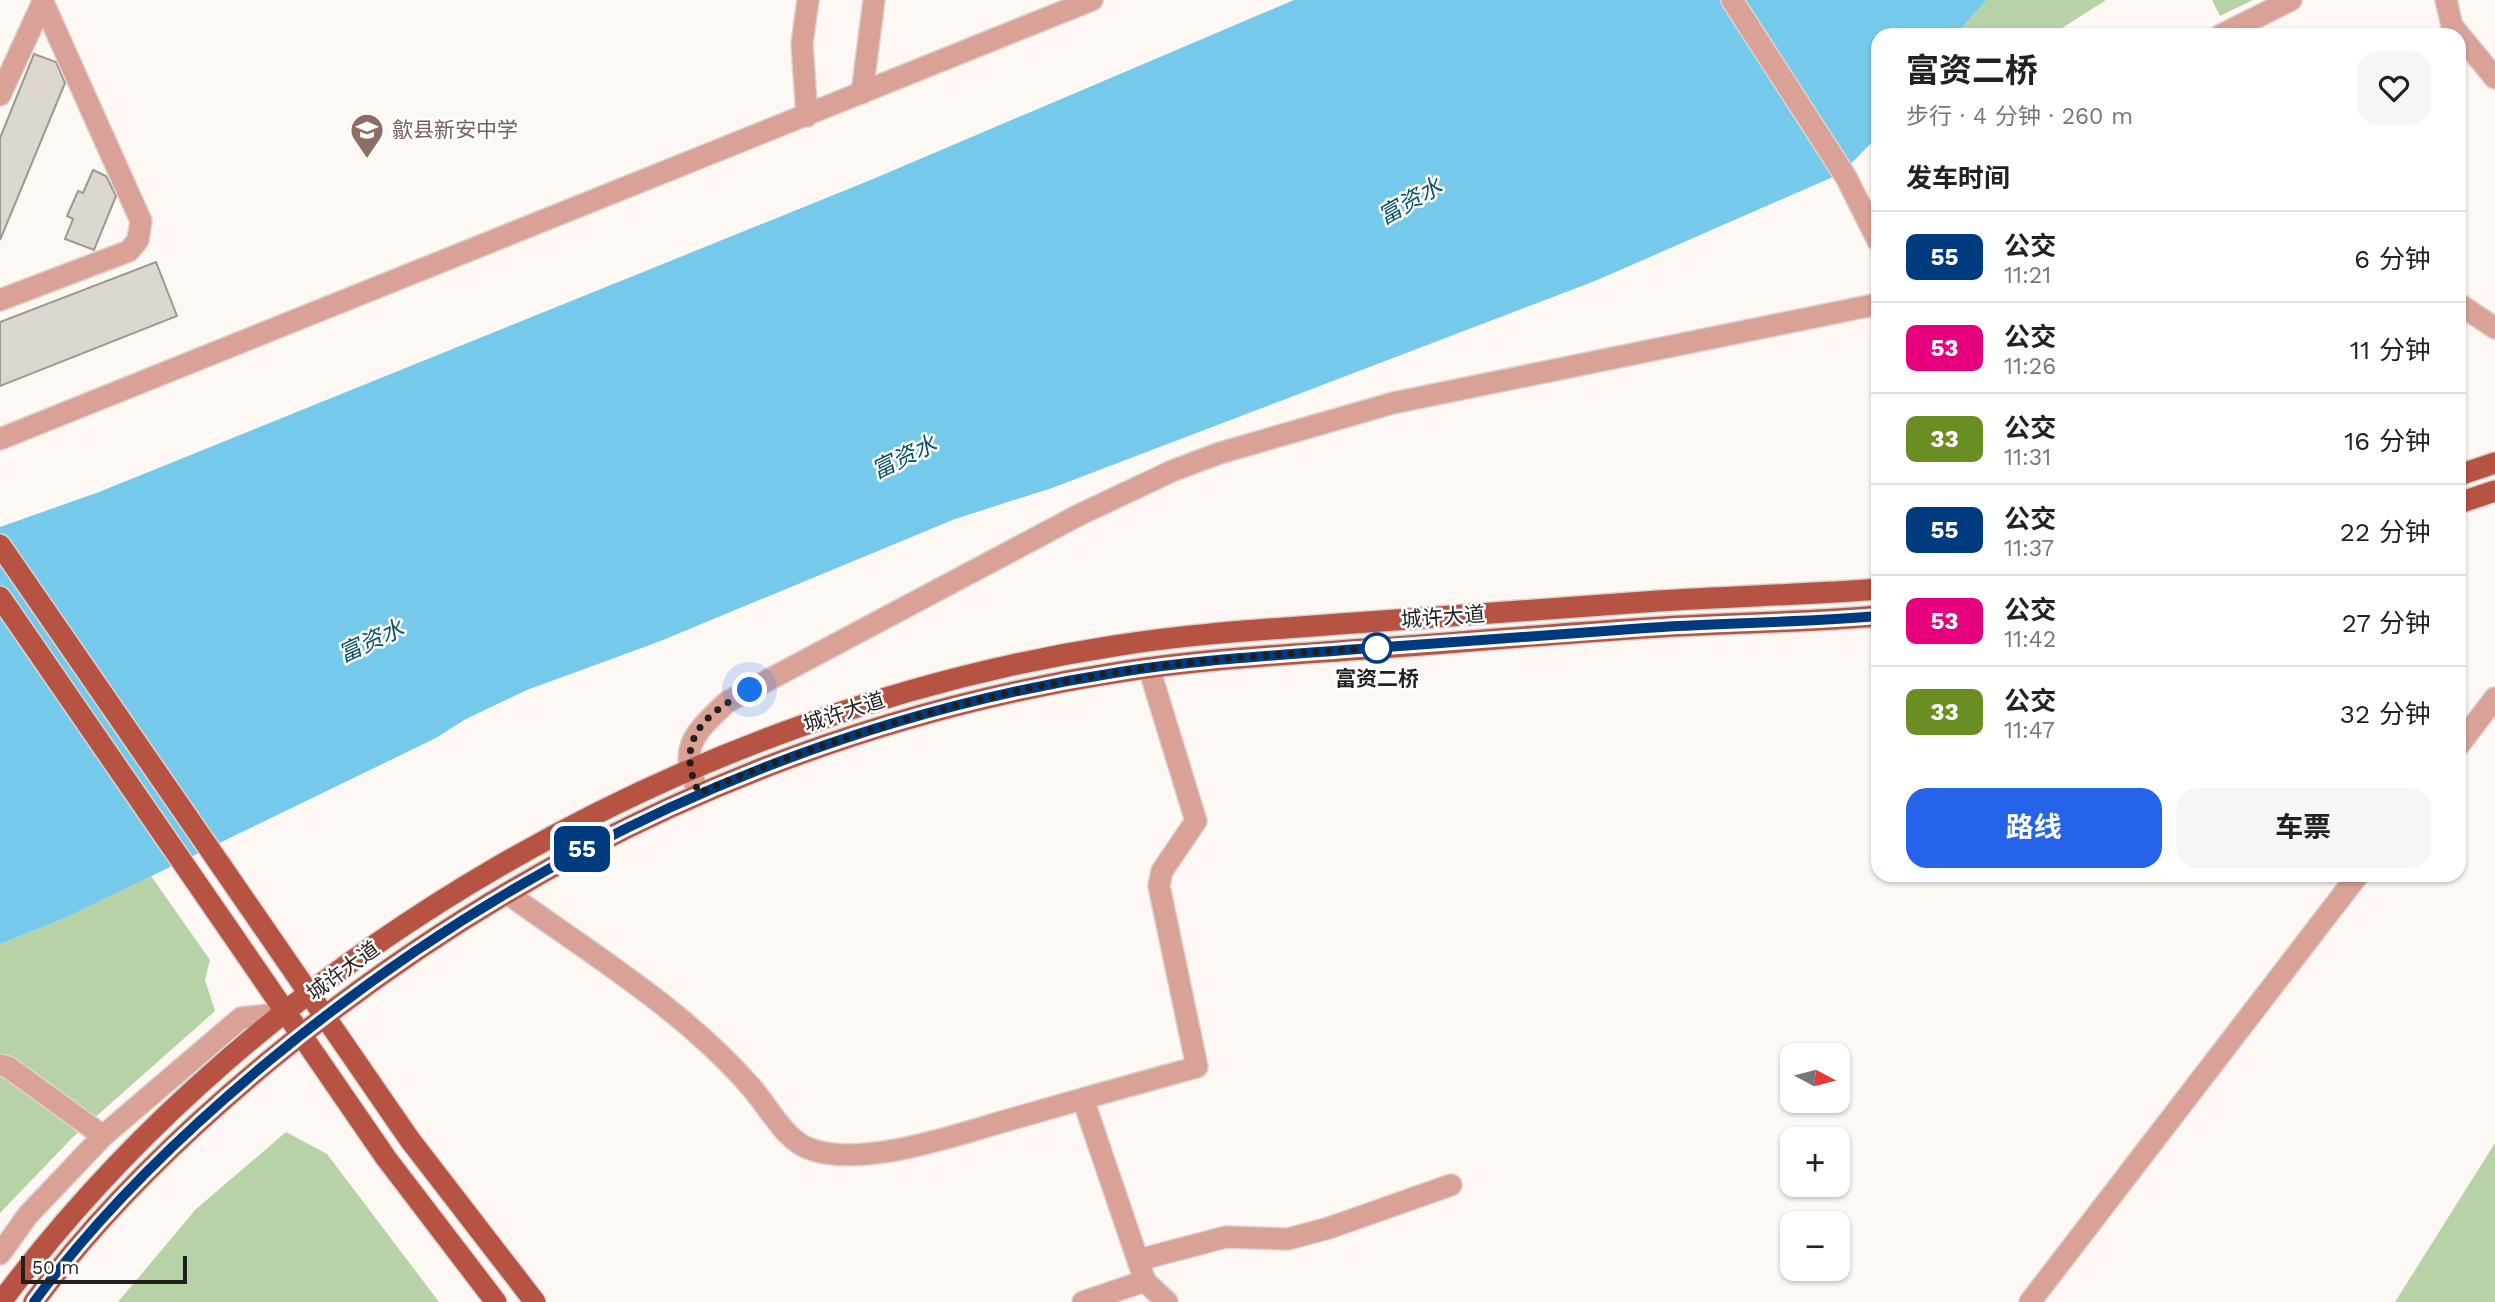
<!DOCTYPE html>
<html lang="zh">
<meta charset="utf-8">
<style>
body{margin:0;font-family:"Work Sans","Noto Sans SC",sans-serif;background:#f6f6f6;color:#222;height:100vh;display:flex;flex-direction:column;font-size:26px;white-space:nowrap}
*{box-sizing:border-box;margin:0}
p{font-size:23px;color:#767676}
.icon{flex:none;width:38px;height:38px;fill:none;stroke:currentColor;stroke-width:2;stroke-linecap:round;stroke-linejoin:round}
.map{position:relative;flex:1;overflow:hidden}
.sheet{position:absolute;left:1871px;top:28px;width:595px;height:854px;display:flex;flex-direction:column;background:#fff;border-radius:21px;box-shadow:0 2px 5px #0004}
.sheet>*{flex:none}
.badge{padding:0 14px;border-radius:10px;font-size:24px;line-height:46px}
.needle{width:46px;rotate:97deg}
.controls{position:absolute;left:1780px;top:1043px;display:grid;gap:14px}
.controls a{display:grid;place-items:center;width:70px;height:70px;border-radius:14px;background:#fff;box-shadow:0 2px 5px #0004;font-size:35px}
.scale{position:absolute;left:21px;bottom:18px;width:166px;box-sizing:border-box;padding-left:7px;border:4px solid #231f1d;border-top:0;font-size:19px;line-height:24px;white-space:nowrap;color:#231f1d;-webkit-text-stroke:5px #fff;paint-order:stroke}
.you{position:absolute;width:35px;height:35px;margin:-18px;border:5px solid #fff;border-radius:50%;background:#1a73e8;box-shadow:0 0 0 10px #1a73e833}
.map>.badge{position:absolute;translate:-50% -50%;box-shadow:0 0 0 4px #fff}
h2{padding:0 35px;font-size:26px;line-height:63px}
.round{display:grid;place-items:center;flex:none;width:74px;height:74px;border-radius:21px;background:#f6f6f6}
.headline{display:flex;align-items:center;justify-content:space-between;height:119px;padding:0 35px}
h1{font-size:33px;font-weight:700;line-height:52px}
.cta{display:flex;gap:14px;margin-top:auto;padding:14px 35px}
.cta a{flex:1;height:80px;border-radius:21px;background:#2563eb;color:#fff;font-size:28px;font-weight:700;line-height:80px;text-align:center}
.cta a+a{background:#f6f6f6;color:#222}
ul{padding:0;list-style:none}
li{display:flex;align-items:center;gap:21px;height:91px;padding:0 35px;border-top:2px solid #e0e0e0}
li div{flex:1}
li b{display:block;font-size:26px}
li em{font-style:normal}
li .badge{min-width:77px;font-weight:700;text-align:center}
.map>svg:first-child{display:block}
.green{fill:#b6d2a6}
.water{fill:#75caec}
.building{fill:#dcd7cf;stroke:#9d9891;stroke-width:2}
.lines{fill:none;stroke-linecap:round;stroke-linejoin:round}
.minor-casing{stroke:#dbd5d2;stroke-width:24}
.major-casing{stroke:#dbd5d2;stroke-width:24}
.minor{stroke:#daa297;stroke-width:21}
.major{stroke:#b65343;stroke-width:21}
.line-casing{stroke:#fff;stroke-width:16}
.line{stroke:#003b80;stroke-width:10}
.walk{stroke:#231f1d;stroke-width:7;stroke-dasharray:0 12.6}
.stop-dot{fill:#fff;stroke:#003b80;stroke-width:3.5}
.labels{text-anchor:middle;stroke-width:5;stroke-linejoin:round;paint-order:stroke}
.education-label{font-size:21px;fill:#785e54;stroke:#fff;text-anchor:start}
.street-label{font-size:21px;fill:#231f1d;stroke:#fff}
.stop-label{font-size:21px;font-weight:bold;fill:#231f1d;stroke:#fff}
.water-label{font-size:23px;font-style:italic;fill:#085269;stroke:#fff}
</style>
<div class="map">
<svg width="2495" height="1302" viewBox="0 0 2495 1302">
<rect width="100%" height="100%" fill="#fef8f5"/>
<!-- green -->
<g class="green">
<polygon points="1987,0 2106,0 2051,35 1955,35"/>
<polygon points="2212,0 2253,0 2220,16"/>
<polygon points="151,876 210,960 205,980 215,1011 74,1136 0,1213 0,944 63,919"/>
<polygon points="286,1132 327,1154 439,1302 118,1302 196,1209"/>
<polygon points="2495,1143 2495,1302 2395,1302"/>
</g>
<!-- water -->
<polygon class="water" points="1294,0 1987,0 1955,35 1878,35 1878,136 1842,173 1595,281 1052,488 955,519 658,642 527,690 464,720 436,738 63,919 0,944 0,527 99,492 873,179"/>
<!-- building -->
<g class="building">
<polygon points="34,54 56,62 65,83 0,240 0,138"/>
<polygon points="93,170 106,176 116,196 94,250 65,239 73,219 67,216 78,191 83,193"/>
<polygon points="156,262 177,316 0,386 0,322"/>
</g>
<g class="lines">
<defs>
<g id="minor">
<polyline points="1732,0 1846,177 1878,241"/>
<polyline points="2446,0 2452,26 2495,78"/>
<polyline points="2221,35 2291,0"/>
<polyline points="862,93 874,0"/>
<polyline points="0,95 43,2"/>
<polyline points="807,116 802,44 808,0"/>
<polyline points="0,300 129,251 138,240 141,221 42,0"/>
<polyline points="2459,304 2495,328"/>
<polyline points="0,439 1092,0"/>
<polyline points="2459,745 2495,698"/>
<path d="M699,793c-22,-46 -5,-59 28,-91l352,-187 93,-44 48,-18 173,-50 485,-99"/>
<path d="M507,893c83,60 176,116 244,194 18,20 34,55 62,63 55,18 151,-18 206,-33 59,-17 119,-34 178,-50l-38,-181 3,-15 34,-50 -47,-153"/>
<polyline points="0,1065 8,1067 103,1136"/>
<polyline points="1083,1099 1145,1281 1167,1302"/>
<polyline points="0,1254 28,1215 103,1136 241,1018 286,1013"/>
<polyline points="1138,1260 1226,1237 1288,1239 1329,1228 1451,1185"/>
<polyline points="1083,1302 1145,1281"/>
<polyline points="2030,1302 2358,875"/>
</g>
<g id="major">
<polyline points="2459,475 2495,463"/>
<polyline points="2459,503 2495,491"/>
<polyline points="0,545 410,1140 535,1302"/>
<polyline points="0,597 386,1158 496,1302"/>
<path d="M1,1302c259,-347 687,-590 1113,-656 79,-13 160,-17 240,-23 101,-7 202,-15 304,-22 73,-5 146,-6 220,-12"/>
<path d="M34,1302c67,-91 149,-170 236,-242 246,-203 533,-339 850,-388 81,-13 163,-17 245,-23 99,-7 198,-16 297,-22 72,-4 144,-5 216,-11"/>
</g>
</defs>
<!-- minor casing -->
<use href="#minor" class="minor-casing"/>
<!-- major casing -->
<use href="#major" class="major-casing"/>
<!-- minor -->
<use href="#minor" class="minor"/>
<!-- major -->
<use href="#major" class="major"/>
</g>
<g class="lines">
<defs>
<path id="line" d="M34,1302c67,-91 149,-170 236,-242 246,-203 533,-339 850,-388 74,-12 149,-16 225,-22 105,-8 211,-16 317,-23 72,-4 144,-5 216,-11"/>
</defs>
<!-- line casing -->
<use href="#line" class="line-casing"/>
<!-- line -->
<use href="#line" class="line"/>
<!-- walk -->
<path class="walk" d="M750,690c-46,24 -76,50 -51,103 134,-57 275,-98 418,-121 90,-14 180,-19 271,-25l-11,1"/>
</g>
<!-- icons -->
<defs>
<symbol id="school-pin" viewBox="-11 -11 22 30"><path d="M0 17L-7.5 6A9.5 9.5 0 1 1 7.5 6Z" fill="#8d6e63" stroke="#fff"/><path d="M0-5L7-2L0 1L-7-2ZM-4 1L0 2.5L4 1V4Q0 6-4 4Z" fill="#fff"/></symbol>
</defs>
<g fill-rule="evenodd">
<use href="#school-pin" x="348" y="111" width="38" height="52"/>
</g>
<!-- markers -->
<circle class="stop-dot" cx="1377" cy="648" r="14"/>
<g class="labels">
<!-- education labels -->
<g class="education-label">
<text x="392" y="137">歙县新安中学</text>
</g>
<!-- street labels -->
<g class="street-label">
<text transform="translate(1443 617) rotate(-4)" y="7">城许大道</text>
<text transform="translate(844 712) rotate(-18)" y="7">城许大道</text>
<text transform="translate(343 971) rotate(-36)" y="7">城许大道</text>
</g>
<!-- stop labels -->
<g class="stop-label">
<text x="1377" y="686">富资二桥</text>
</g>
<!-- water labels -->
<g class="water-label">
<text transform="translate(1410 201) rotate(-30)" y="8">富资水</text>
<text transform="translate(904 457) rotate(-26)" y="8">富资水</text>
<text transform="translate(371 641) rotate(-25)" y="8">富资水</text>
</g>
</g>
</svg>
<div class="controls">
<a><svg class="needle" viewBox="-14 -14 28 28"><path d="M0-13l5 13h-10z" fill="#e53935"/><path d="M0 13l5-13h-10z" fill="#767676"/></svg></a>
<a>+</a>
<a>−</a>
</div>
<div class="scale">50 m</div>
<div class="you" style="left:750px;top:690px"></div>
<b class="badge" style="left:582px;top:849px;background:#003b80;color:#fff">55</b>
<section class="sheet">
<div class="headline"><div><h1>富资二桥</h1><p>步行 · 4 分钟 · 260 m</p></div><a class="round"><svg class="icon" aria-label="heart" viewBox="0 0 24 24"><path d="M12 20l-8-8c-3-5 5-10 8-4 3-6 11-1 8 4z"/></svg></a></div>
<h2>发车时间</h2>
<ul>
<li><span class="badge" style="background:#003b80;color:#fff">55</span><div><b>公交</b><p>11:21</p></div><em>6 分钟</em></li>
<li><span class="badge" style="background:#e6007e;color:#fff">53</span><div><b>公交</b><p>11:26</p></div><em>11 分钟</em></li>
<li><span class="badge" style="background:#6b8e23;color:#fff">33</span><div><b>公交</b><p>11:31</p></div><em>16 分钟</em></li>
<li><span class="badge" style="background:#003b80;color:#fff">55</span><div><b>公交</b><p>11:37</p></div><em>22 分钟</em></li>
<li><span class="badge" style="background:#e6007e;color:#fff">53</span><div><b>公交</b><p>11:42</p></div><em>27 分钟</em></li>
<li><span class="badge" style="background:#6b8e23;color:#fff">33</span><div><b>公交</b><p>11:47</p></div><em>32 分钟</em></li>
</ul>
<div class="cta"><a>路线</a><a>车票</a></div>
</section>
</div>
